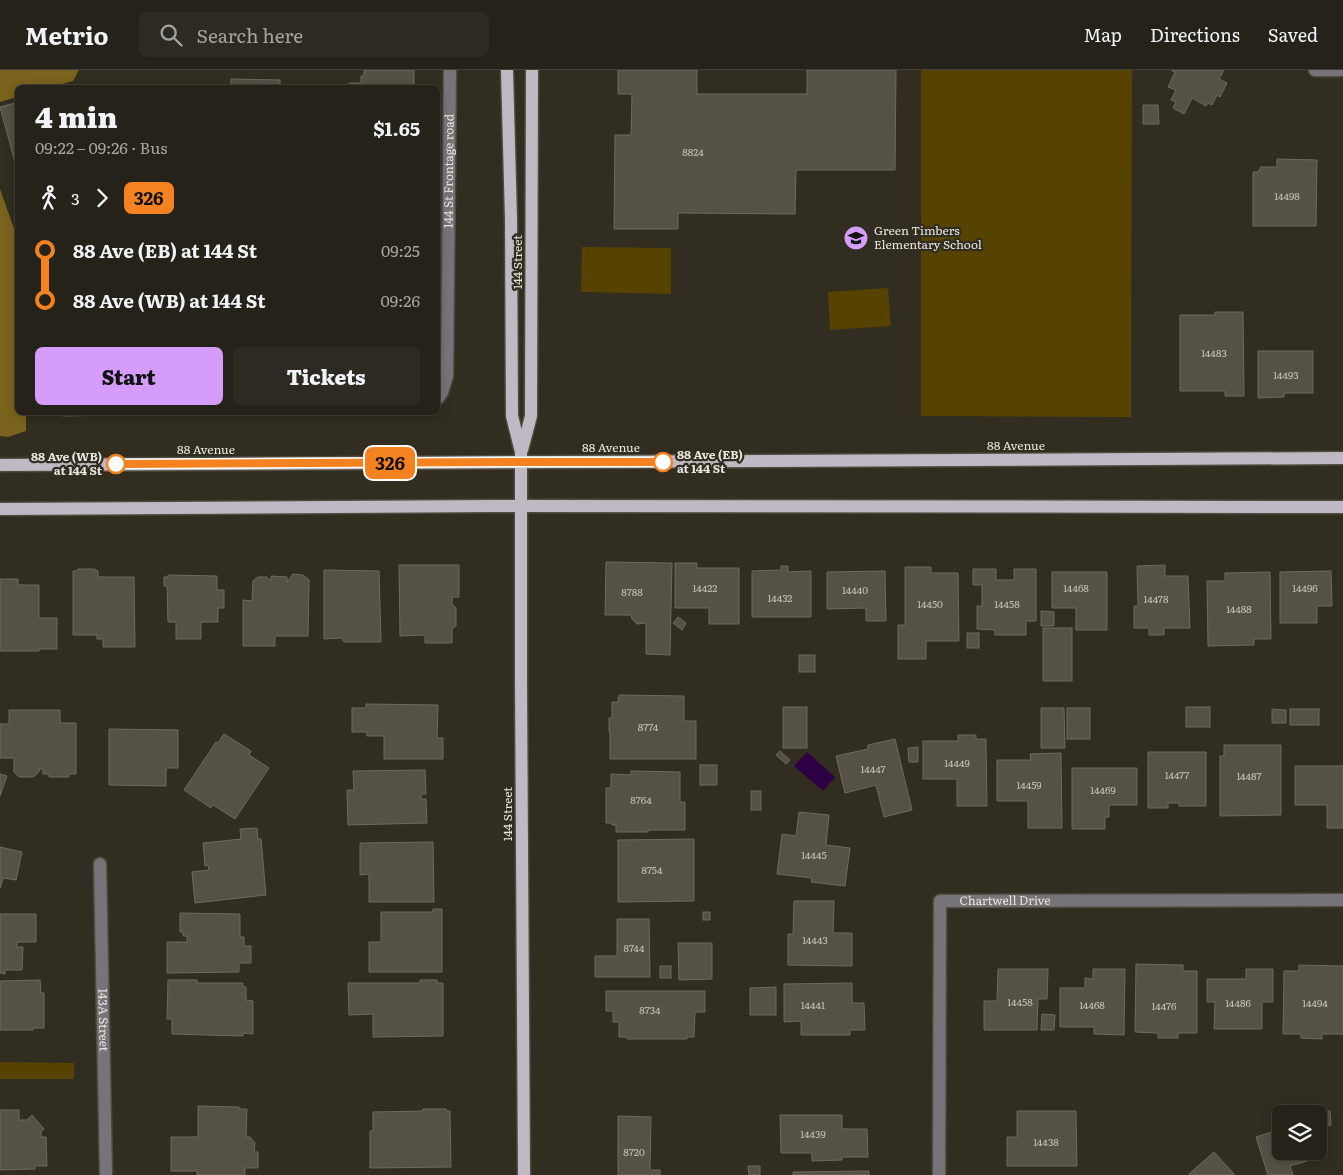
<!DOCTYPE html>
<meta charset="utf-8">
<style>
body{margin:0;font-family:Literata,serif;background:#2d2a22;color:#f1f3f6;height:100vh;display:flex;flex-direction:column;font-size:19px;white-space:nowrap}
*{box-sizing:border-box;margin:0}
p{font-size:16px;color:#a3a4a2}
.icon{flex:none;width:28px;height:28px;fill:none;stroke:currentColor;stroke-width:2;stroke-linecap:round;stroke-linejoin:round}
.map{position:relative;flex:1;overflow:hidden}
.side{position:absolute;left:15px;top:15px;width:425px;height:330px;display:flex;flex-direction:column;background:#252219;border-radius:8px;box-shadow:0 2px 12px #0003,0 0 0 1px #423f38}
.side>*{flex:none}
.badge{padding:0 10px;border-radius:8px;font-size:18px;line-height:32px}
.fabs{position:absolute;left:1272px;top:1035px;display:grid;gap:10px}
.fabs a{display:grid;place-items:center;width:55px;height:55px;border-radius:8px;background:#252219;box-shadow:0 2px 12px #0003,0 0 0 1px #423f38;font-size:25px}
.map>.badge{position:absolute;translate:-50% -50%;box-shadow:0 0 0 2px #fff}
.legs{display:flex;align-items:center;gap:8px;height:55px;padding:0 20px;font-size:16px}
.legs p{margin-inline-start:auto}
.headline{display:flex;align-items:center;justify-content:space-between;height:85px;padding:0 20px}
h1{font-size:28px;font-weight:800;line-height:38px}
.button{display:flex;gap:10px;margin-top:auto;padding:10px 20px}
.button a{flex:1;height:58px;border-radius:8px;background:#d59cfb;color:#111;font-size:20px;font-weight:800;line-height:58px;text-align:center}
.button a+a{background:#2d2a22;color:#f1f3f6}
ul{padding:0 20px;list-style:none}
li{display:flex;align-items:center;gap:18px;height:50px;font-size:19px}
li i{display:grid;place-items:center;width:8px;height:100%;margin:0 6px;background:currentColor}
li i::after{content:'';width:12px;height:12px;margin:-6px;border:4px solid;border-radius:50%;background:#252219}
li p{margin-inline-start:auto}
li:first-child i{background:linear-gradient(#0000 50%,currentColor 0)}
li:last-child i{background:linear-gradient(currentColor 50%,#0000 0)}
header{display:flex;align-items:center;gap:30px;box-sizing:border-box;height:70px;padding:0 25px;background:#252219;border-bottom:1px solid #423f38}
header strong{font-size:24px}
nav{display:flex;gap:28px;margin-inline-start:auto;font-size:18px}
.search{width:350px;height:45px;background:#2d2a22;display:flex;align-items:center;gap:12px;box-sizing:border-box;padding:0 18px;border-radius:8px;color:#a3a4a2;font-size:19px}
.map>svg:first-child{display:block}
.green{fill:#564300}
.forest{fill:#7a631c}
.water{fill:#2d0043}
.building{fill:#565145;stroke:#6f6a5d}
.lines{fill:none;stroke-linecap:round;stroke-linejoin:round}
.minor-casing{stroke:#4e4b3f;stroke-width:15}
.major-casing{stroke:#4e4b3f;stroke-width:15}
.minor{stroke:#767379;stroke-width:12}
.major{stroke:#bfb9c4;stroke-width:12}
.line-1-casing{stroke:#fff;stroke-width:11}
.line-1{stroke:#f58220;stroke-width:8}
.stop-1-dot{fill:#fff;stroke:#f58220;stroke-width:2.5}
.labels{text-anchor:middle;stroke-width:4.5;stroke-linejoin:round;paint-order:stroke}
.number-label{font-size:10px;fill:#c4c1b8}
.street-label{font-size:12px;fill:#e9e6de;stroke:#312d21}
.poi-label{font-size:12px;fill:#e9e6de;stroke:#312d21;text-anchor:start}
.stop-label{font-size:12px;font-weight:bold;fill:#e9e6de;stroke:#312d21;text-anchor:start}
</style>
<header>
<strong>Metrio</strong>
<div class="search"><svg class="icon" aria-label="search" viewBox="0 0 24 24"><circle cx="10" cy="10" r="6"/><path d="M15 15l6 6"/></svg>Search here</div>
<nav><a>Map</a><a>Directions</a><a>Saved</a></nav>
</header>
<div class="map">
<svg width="1343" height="1105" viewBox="0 0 1343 1105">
<rect width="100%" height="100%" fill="#312d21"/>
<!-- green -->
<g class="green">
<polygon points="921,0 1132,0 1131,347 921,346"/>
<polygon points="582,177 671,178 671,224 581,222"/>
<polygon points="888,218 891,256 830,260 828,222"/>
<polygon points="0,992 74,993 74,1009 0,1009"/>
</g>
<!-- forest -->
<g class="forest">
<polygon points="0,0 79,0 73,11 51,17 18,18 17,27 0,32"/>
<polygon points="0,119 17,167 18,342 26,343 26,361 8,367 0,366"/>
</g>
<!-- water -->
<polygon class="water" points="807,682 835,707 823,721 794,696"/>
<!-- building -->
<g class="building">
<polygon points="364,0 414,0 414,18 349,18 349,13 361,13 361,6 364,6"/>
<polygon points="618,0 697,0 697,24 807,24 807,0 896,0 895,100 796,100 795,144 678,143 678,159 614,159 615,65 631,65 632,24 618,24"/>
<polygon points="1171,0 1224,0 1219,9 1227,13 1220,27 1217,25 1212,35 1208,33 1206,36 1192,28 1184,44 1173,38 1176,32 1171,30 1176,20 1168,17 1175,2"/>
<polygon points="231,9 280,10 280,18 231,18"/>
<polygon points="18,32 18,95 16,96 0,37"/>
<polygon points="1143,35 1158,35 1159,54 1143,54"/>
<polygon points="1277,89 1317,90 1316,156 1253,156 1253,102 1258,102 1261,97 1277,97"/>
<polygon points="1215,242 1243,242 1244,326 1225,326 1225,321 1180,321 1180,245 1215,245"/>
<polygon points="1258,281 1313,281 1313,323 1284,323 1284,327 1258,328"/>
<polygon points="63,342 113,342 113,345 63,346"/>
<polygon points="606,492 672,493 670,585 646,584 646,553 637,554 632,549 631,545 605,545"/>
<polygon points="675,493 697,493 697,498 739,498 739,554 709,554 709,538 675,538"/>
<polygon points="399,495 459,495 459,527 452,527 452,534 456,538 456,556 452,559 452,573 425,573 425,565 400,566"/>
<polygon points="1165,495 1165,506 1188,506 1190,558 1164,558 1164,565 1149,565 1149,558 1134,558 1134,536 1138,536 1137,496"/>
<polygon points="781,496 788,496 788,502 811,501 811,547 752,547 752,501 781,500"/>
<polygon points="905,497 931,497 931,503 958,503 959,571 926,571 926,589 898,589 898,555 905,555"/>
<polygon points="78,499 94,499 98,501 98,507 134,507 135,577 103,577 103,569 97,569 97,565 73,565 73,501 76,501"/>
<polygon points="973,499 996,499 996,510 1014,510 1014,499 1036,499 1036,551 1026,551 1026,565 995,565 995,560 977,559 977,536 982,536 982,515 973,515"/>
<polygon points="324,500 379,501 381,572 344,572 342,568 324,569"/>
<polygon points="885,501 886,551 866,551 866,538 827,539 827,502"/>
<polygon points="1331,501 1332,536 1317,536 1317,553 1280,553 1280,502"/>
<polygon points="1052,502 1107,502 1107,560 1076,560 1076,538 1052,538"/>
<polygon points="1270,502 1271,569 1254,569 1254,575 1208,576 1207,511 1225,511 1225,503"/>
<polygon points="293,504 303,505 309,510 308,566 275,566 275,576 243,576 243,530 252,531 253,511 258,507 267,507 271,511 271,506 287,507 287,512"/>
<polygon points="168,505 217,506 217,520 224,520 224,538 218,538 218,552 201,552 201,569 176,569 176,552 168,552 167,516 164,516 164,507 168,507"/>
<polygon points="0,509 18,509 18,515 39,515 39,548 57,548 57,579 39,579 39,581 0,581"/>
<polygon points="1041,541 1054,542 1054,556 1041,556"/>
<polygon points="678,547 686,553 682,560 673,553"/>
<rect x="1043" y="558" width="29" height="53"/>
<rect x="967" y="563" width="12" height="15"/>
<rect x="799" y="585" width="16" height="17"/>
<polygon points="619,625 684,626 684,651 696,651 696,689 610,689 610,662 609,662 609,648 612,648 612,632 618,632"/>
<polygon points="366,634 438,635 437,668 443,668 443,689 384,689 384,666 367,666 367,662 352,662 352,638 366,638"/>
<rect x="783" y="637" width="24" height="41"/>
<rect x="1186" y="637" width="24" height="20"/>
<polygon points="1041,638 1064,638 1065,678 1041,678"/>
<rect x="1067" y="638" width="23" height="31"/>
<polygon points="1272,639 1286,640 1286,653 1272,653"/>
<rect x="1290" y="639" width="29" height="16"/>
<polygon points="9,640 60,640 60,653 76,653 76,704 69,704 69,707 49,707 49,704 43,704 43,699 39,699 39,702 33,707 19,707 14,702 14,688 0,688 0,654 9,654"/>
<polygon points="109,659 178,660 178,698 166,698 166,716 109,715"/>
<polygon points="224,664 251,681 249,685 269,698 235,749 213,735 211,738 184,720 216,672 218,673"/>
<polygon points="958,665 976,665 976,669 986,669 987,736 957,736 957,709 923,709 923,671 958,671"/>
<polygon points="895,669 912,740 884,747 876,715 845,723 836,686 868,679 868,675"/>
<polygon points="1224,675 1281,675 1281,745 1220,746 1220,686 1224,686"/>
<polygon points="918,677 918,692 909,692 908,678"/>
<polygon points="780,681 790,690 786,694 776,685"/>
<polygon points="1148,682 1206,682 1206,736 1179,736 1179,733 1168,733 1168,738 1148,738"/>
<polygon points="1061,683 1062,758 1028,758 1028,731 997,731 997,690 1031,690 1030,684"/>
<rect x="700" y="695" width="17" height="20"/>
<polygon points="1295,696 1343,696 1343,758 1327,758 1327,735 1295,735"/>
<polygon points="1072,698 1137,698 1137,735 1109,735 1109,747 1105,747 1105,759 1072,759"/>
<polygon points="425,700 426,724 421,724 421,729 426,729 427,753 348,755 347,720 354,720 353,701"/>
<polygon points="631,701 680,702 680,732 685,732 685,760 648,760 648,762 616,762 616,755 612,755 611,753 606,753 606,718 611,718 611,704 631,705"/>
<polygon points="0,704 7,706 0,726"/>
<rect x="751" y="721" width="10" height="19"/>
<polygon points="799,742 829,745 826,775 850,778 845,816 811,812 812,808 777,804 782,764 796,766"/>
<polygon points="257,758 258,769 261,769 266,825 195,833 192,802 209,800 208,795 205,796 203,773 241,769 240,759"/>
<polygon points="694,769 694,831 618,832 618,770"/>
<polygon points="433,772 434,832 369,832 369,804 360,805 360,773"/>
<polygon points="0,777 22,782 16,810 3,808 0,818"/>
<polygon points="794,831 834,831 833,863 852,863 852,896 788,895 788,864 793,864"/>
<polygon points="433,839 442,839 442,902 369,902 369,872 381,872 381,842 433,842"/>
<rect x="703" y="842" width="7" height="8"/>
<polygon points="180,843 240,844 240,867 244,867 244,876 251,876 251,893 239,893 239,902 167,903 167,872 187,872 187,866 183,866 183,862 180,862"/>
<polygon points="0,844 36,844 36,872 17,872 17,877 23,877 22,900 5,900 5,904 0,903"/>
<polygon points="617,849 649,849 650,907 595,907 595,886 617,886"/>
<polygon points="678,873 712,873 712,909 679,910"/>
<polygon points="1136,894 1183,895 1183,901 1197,901 1197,963 1178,963 1178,968 1158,968 1158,963 1135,962"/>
<polygon points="1299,895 1343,896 1343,964 1322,964 1322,969 1301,968 1301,964 1283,964 1284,901 1299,901"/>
<rect x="660" y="896" width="11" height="12"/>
<polygon points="998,899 1048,899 1047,929 1038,929 1037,960 984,960 984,931 997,931"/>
<polygon points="1093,899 1125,899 1124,965 1094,964 1094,957 1060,957 1060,918 1085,918 1085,908 1093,909"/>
<polygon points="1246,899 1273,899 1273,932 1262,932 1262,959 1214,959 1215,932 1207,932 1207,909 1246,909"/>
<polygon points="40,910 41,923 44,923 44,958 33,958 33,960 0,960 0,911"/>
<polygon points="168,910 197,910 197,913 243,913 243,917 246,917 246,930 253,931 253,964 243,963 243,966 172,964 172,949 167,949"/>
<polygon points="420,910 437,910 437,913 443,913 443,966 373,967 373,944 349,945 348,913 420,913"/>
<polygon points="852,913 852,933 864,933 865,960 850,960 850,965 801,965 801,951 784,952 784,914"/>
<polygon points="776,917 776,945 750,945 750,918"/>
<polygon points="606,921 705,921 705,942 695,942 694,967 687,967 687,969 627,969 627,967 619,967 619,952 613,952 613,941 606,941"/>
<polygon points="1042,944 1055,945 1054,960 1041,960"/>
<polygon points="198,1036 239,1037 239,1039 247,1039 246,1067 250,1067 255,1073 254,1082 258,1082 258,1098 245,1098 245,1105 197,1105 197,1101 171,1101 171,1067 198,1067"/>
<polygon points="423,1039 446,1039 446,1041 450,1041 451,1097 370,1098 370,1061 373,1061 373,1042 423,1041"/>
<polygon points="0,1040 19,1040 19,1050 27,1050 32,1045 44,1059 41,1062 41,1067 46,1067 47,1096 35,1096 35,1099 0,1100"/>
<polygon points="1017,1041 1076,1041 1077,1096 1007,1096 1007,1067 1017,1067"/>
<polygon points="1330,1041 1331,1055 1319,1056 1318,1042"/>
<polygon points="780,1045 842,1045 842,1059 867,1059 868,1087 842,1087 842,1090 812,1091 812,1083 781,1083"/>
<polygon points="618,1046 651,1047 650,1100 660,1100 660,1105 618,1105"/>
<polygon points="1281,1059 1281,1081 1319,1081 1319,1068 1324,1086 1290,1096 1293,1105 1268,1105 1256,1067"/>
<polygon points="1214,1082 1235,1105 1190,1105 1189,1104"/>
<polygon points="748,1096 760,1096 760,1105 749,1105"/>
<polygon points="869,1101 869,1105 793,1105 793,1102"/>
</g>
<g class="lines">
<defs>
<g id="minor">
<polyline points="1315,0 1343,0"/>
<path id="s1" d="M438,328l4,-6 5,-16 3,-306"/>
<path id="s2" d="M100,794l6,311"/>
<path id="s3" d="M939,1105l1,-274 403,-1"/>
</g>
<g id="major">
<polyline points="507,0 511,149 512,346 521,382 521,613 524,1105"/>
<polyline points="522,380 531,346 532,0"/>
<polyline points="0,395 1343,388"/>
<polyline points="0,439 496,436 1343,437"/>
</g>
</defs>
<!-- minor casing -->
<use href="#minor" class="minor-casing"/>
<!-- major casing -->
<use href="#major" class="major-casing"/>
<!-- minor -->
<use href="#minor" class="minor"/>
<!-- major -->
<use href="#major" class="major"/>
</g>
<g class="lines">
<defs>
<polyline id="line-1" points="116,394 521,392 663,392"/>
</defs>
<!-- line-1 casing -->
<use href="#line-1" class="line-1-casing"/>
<!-- line-1 -->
<use href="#line-1" class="line-1"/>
</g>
<!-- icons -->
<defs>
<symbol id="school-disc" viewBox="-11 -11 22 22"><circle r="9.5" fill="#d59cfb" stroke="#312d21"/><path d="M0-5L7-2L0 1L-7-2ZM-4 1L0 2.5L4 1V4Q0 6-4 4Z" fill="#111"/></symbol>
</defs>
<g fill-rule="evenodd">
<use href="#school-disc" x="842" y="154" width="28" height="28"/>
</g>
<!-- markers -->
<g class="stop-1-dot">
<circle cx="663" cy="392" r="9"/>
<circle cx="116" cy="394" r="9"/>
</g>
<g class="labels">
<!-- number labels -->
<g class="number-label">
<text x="693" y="86">8824</text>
<text x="1287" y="130">14498</text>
<text x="1214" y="287">14483</text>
<text x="1286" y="309">14493</text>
<text x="705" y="522">14422</text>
<text x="1076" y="522">14468</text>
<text x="1305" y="522">14496</text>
<text x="855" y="524">14440</text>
<text x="632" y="526">8788</text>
<text x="780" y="532">14432</text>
<text x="1156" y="533">14478</text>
<text x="930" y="538">14450</text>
<text x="1007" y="538">14458</text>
<text x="1239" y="543">14488</text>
<text x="648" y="661">8774</text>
<text x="957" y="697">14449</text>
<text x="873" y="703">14447</text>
<text x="1177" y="709">14477</text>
<text x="1249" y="710">14487</text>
<text x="1029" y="719">14459</text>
<text x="1103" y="724">14469</text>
<text x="641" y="734">8764</text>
<text x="814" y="789">14445</text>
<text x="652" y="804">8754</text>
<text x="815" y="874">14443</text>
<text x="634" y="882">8744</text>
<text x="1020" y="936">14458</text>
<text x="1238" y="937">14486</text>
<text x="1315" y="937">14494</text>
<text x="813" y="939">14441</text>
<text x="1092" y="939">14468</text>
<text x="1164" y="940">14476</text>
<text x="650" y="944">8734</text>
<text x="813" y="1068">14439</text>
<text x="1046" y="1076">14438</text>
<text x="634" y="1086">8720</text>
</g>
<!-- street labels -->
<g class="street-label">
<text dy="4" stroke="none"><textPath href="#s1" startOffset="229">144 St Frontage road</textPath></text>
<text transform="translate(518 192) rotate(-90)" y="4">144 Street</text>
<text x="1016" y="380">88 Avenue</text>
<text x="611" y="382">88 Avenue</text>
<text x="206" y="384">88 Avenue</text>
<text transform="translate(508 744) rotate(-90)" y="4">144 Street</text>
<text dy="4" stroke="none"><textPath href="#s3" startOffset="339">Chartwell Drive</textPath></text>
<text dy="4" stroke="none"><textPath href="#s2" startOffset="156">143A Street</textPath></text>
</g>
<!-- poi labels -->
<g class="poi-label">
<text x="874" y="165">Green Timbers<tspan x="874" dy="14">Elementary School</tspan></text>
</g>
<!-- stop labels -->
<g class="stop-label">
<text x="677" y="389">88 Ave (EB)<tspan x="677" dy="14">at 144 St</tspan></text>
<text x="102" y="391" text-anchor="end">88 Ave (WB)<tspan x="102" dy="14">at 144 St</tspan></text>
</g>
</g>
</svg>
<div class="fabs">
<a><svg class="icon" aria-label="layers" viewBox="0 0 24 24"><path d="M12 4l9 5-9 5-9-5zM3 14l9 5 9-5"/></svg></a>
</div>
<b class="badge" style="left:390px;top:393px;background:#f58220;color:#111">326</b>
<section class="side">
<div class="headline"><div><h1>4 min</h1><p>09:22 – 09:26 · Bus</p></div><b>$1.65</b></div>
<div class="legs"><svg class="icon" aria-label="walk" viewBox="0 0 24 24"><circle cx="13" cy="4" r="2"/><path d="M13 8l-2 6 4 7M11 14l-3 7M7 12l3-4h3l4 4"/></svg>3<svg class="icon" aria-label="forward" viewBox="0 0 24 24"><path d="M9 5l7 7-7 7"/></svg><b class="badge" style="background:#f58220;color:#111">326</b></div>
<ul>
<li><i style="color:#f58220"></i><b>88 Ave (EB) at 144 St</b><p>09:25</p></li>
<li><i style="color:#f58220"></i><b>88 Ave (WB) at 144 St</b><p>09:26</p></li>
</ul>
<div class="button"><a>Start</a><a>Tickets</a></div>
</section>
</div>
